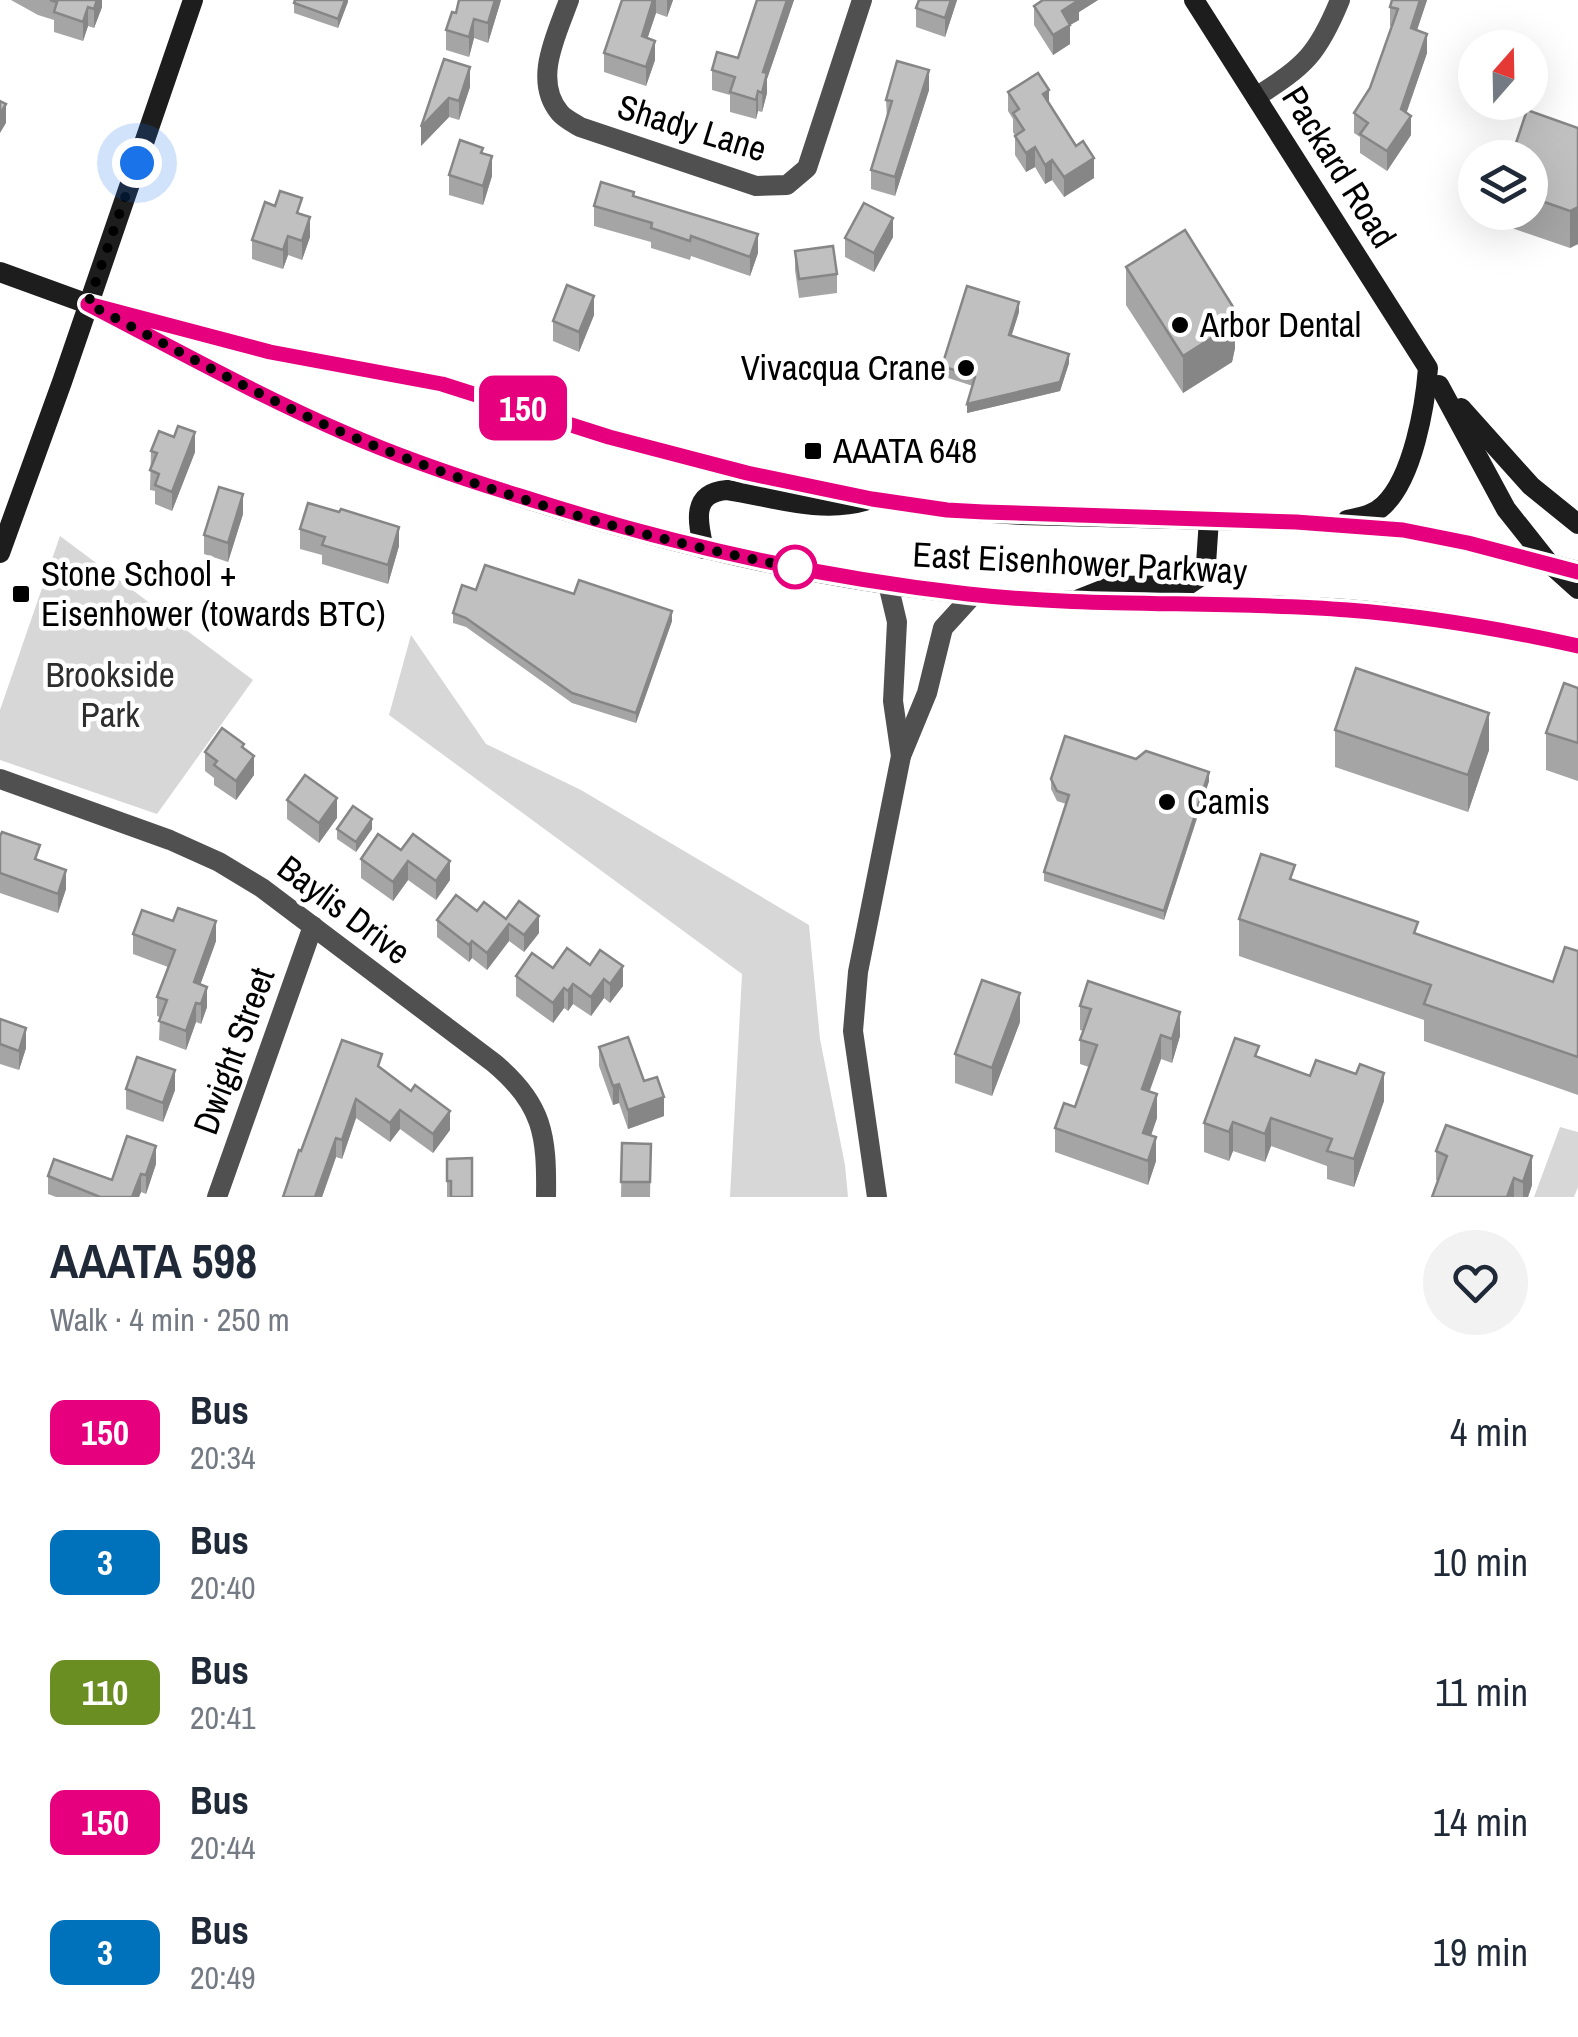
<!DOCTYPE html>
<meta charset="utf-8">
<style>
body{margin:0;font-family:"Archivo Narrow",sans-serif;background:#f2f2f3;color:#1f2937;height:100vh;display:flex;flex-direction:column;font-size:38px;white-space:nowrap}
*{box-sizing:border-box;margin:0}
p{font-size:32px;color:#747a83}
.icon{flex:none;width:55px;height:55px;fill:none;stroke:currentColor;stroke-width:2;stroke-linecap:round;stroke-linejoin:round}
.map{position:relative;height:1197px;overflow:hidden}
.details{display:flex;flex-direction:column;background:#fff;flex:1}
.details>*{flex:none}
.badge{padding:0 20px;border-radius:15px;font-size:35px;line-height:65px}
.needle{width:65px;rotate:20deg}
.tools{position:absolute;left:1458px;top:30px;display:grid;gap:20px}
.tools a{display:grid;place-items:center;width:90px;height:90px;border-radius:50%;background:#fff;box-shadow:0 10px 40px #0002;font-size:50px}
.you{position:absolute;width:50px;height:50px;margin:-25px;border:8px solid #fff;border-radius:50%;background:#1a73e8;box-shadow:0 0 0 15px #1a73e833}
.map>.badge{position:absolute;translate:-50% -50%;box-shadow:0 0 0 5px #fff}
.round{display:grid;place-items:center;flex:none;width:105px;height:105px;border-radius:52px;background:#f2f2f3}
.overview{display:flex;align-items:center;justify-content:space-between;height:170px;padding:0 50px}
h1{font-size:48px;font-weight:700;line-height:75px}
ul{padding:0;list-style:none}
li{display:flex;align-items:center;gap:30px;height:130px;padding:0 50px}
li div{flex:1}
li b{display:block;font-size:38px}
li em{font-style:normal}
li .badge{min-width:110px;font-weight:700;text-align:center}
.map>svg:first-child{display:block}
.green{fill:#d7d7d7}
.lines{fill:none;stroke-linecap:round;stroke-linejoin:round}
.minor{stroke:#505050;stroke-width:20}
.secondary{stroke:#1d1d1d;stroke-width:20}
.wall{fill:#a5a5a5}
.shaded-wall{fill:#868686}
.building{fill:#c0c0c0;stroke:#868686;stroke-width:2.5}
.line-casing{stroke:#fff;stroke-width:22}
.line{stroke:#e6007e;stroke-width:15}
.walk{stroke:#000;stroke-width:10;stroke-dasharray:0 18}
.poi-dot{fill:#000;stroke:#fff;stroke-width:4}
.stop-dot{fill:#fff;stroke:#e6007e;stroke-width:5}
.labels{text-anchor:middle;stroke-width:9;stroke-linejoin:round;paint-order:stroke}
.street-label{font-size:35px;fill:#000;stroke:#fff}
.poi-label{font-size:35px;fill:#000;stroke:#fff;text-anchor:start}
.park-label{font-size:35px;fill:#2e2e2e;stroke:#fff}
</style>
<div class="map">
<svg width="1578" height="1197" viewBox="0 0 1578 1197">
<rect width="100%" height="100%" fill="#fff"/>
<!-- green -->
<g class="green">
<polygon points="60,536 253,680 157,814 0,760 0,710"/>
<polygon points="411,635 486,744 581,790 809,925 820,1039 845,1165 848,1197 730,1197 742,974 389,715"/>
<polygon points="1560,1127 1578,1132 1578,1187 1574,1197 1534,1197"/>
</g>
<g class="lines">
<!-- minor -->
<g class="minor">
<path d="M569,0c-12,34 -37,80 -9,113 5,6 14,10 20,14l176,59 31,-1 20,-17 55,-168"/>
<path d="M1256,97c49,-31 62,-43 84,-97"/>
<polyline points="888,584 897,622 893,701 901,756"/>
<path d="M0,779l170,61 49,22 43,26 232,175c49,41 53,72 52,134"/>
<polyline points="217,1197 313,926"/>
<polyline points="877,1197 853,1031 858,972 901,756 927,693 943,628 973,595"/>
</g>
<!-- secondary -->
<g class="secondary">
<path d="M1194,0l234,368c-3,39 -15,109 -44,137 -10,10 -24,12 -37,15"/>
<polyline points="0,272 88,304 270,352 442,384 609,437 747,473 872,499 947,510 1022,515 1295,522 1403,530 1468,543 1578,571"/>
<path d="M121,321c74,38 147,79 224,112 60,26 123,47 185,67 144,45 294,81 445,95 123,11 247,6 371,14 78,6 156,20 232,37"/>
<polyline points="1439,385 1506,509 1548,562 1578,589"/>
<polyline points="1461,408 1531,486 1578,524"/>
<path d="M704,549c-6,-26 -14,-56 23,-59 45,7 94,24 138,11"/>
<polyline points="0,553 62,382 193,0"/>
<polyline points="1079,599 1112,586 1188,585 1200,577 1206,564 1209,519"/>
</g>
</g>
<!-- wall -->
<g class="wall">
<polygon points="11,0 102,0 102,7 94,28 88,26 83,41 54,32 54,20 38,15"/>
<polygon points="348,0 338,28 294,13 294,3"/>
<polygon points="501,0 488,43 474,38 469,57 446,50 446,30"/>
<polygon points="622,0 673,0 667,17 656,13 647,38 655,60 646,86 604,72 604,53"/>
<polygon points="757,0 794,0 767,79 767,93 762,112 758,111 756,119 730,112 730,95 712,90 712,70 738,58"/>
<polygon points="957,0 945,37 916,27 916,8"/>
<polygon points="1043,0 1098,0 1079,12 1079,20 1070,25 1070,44 1053,55 1034,25 1034,6"/>
<polygon points="1392,0 1427,0 1417,30 1427,53 1406,113 1411,135 1387,171 1360,153 1360,137 1354,133 1354,113 1370,88 1392,27 1390,26 1390,7"/>
<polygon points="444,59 470,87 459,120 449,117 421,146"/>
<polygon points="929,90 895,196 871,189 871,170 887,119 886,100"/>
<polygon points="1008,92 1049,104 1094,178 1064,197 1052,180 1045,184 1035,167 1026,172 1015,155 1015,136 1013,132 1013,119 1008,111"/>
<polygon points="1578,128 1578,244 1570,248 1500,224 1500,212 1530,212 1530,158"/>
<polygon points="483,153 492,176 483,205 449,195 449,175"/>
<polygon points="634,196 758,253 750,276 691,256 690,260 651,248 651,242 594,226 594,206"/>
<polygon points="302,215 310,237 302,260 288,255 283,269 252,259 252,240"/>
<polygon points="893,237 874,272 845,257 845,238"/>
<polygon points="795,251 837,274 837,293 799,298 795,270"/>
<polygon points="1126,267 1235,348 1232,362 1183,393 1126,305"/>
<polygon points="1019,312 1011,336 1069,363 1060,391 967,413 973,386 942,376 942,366"/>
<polygon points="594,315 579,352 553,341 553,321"/>
<polygon points="151,451 195,452 172,511 155,504 155,491 150,490"/>
<polygon points="243,514 228,562 204,554 204,535"/>
<polygon points="300,529 399,546 388,584 322,564 322,555 300,549"/>
<polygon points="476,590 574,594 672,621 636,723 572,703 466,627 453,623 453,613"/>
<polygon points="1578,688 1578,781 1546,770 1546,733"/>
<polygon points="1335,730 1489,750 1468,812 1335,767"/>
<polygon points="205,752 254,775 236,800 214,785 214,778 205,771"/>
<polygon points="1051,779 1209,781 1164,920 1044,881 1044,872 1066,804 1057,801 1051,789"/>
<polygon points="287,800 337,818 319,843 287,819"/>
<polygon points="337,829 372,829 356,852 337,839"/>
<polygon points="0,836 40,861 66,889 58,913 0,893"/>
<polygon points="401,850 450,880 436,900 408,880 393,901 361,878 361,859"/>
<polygon points="1295,880 1418,934 1553,982 1578,951 1578,1095 1424,1041 1424,1020 1239,956 1239,919"/>
<polygon points="477,911 506,919 539,933 524,952 509,941 487,970 472,958 469,962 437,937 437,920"/>
<polygon points="133,934 216,941 200,985 207,1007 201,1024 196,1022 186,1050 159,1040 160,1017 157,1016 157,997 168,967 133,954"/>
<polygon points="590,965 623,986 610,1003 604,998 591,1016 573,1004 568,1011 564,1008 553,1023 516,996 516,976 553,968"/>
<polygon points="1080,1006 1180,1036 1172,1063 1161,1059 1149,1091 1157,1118 1151,1136 1156,1161 1148,1185 1055,1152 1055,1128 1075,1107 1089,1067 1080,1064 1080,1040 1083,1031 1080,1030"/>
<polygon points="0,1019 26,1048 19,1070 0,1064"/>
<polygon points="1020,1022 992,1096 955,1083 955,1054"/>
<polygon points="599,1047 644,1081 664,1116 628,1129 619,1103 613,1105 599,1066"/>
<polygon points="1259,1058 1384,1101 1354,1187 1327,1179 1327,1166 1271,1146 1265,1162 1233,1151 1229,1161 1204,1152 1204,1123"/>
<polygon points="382,1069 450,1130 433,1153 400,1129 390,1142 356,1118 342,1159 336,1157 322,1197 283,1197 301,1151"/>
<polygon points="126,1089 175,1090 163,1122 126,1109"/>
<polygon points="622,1143 651,1144 650,1197 621,1197"/>
<polygon points="1436,1151 1532,1185 1528,1197 1432,1197 1438,1181 1436,1180"/>
<polygon points="447,1159 472,1197 447,1197"/>
<polygon points="156,1164 146,1194 141,1192 139,1197 56,1197 48,1194 48,1176 112,1180"/>
</g>
<!-- shaded-wall -->
<g class="shaded-wall">
<polygon points="97,0 102,0 102,7 94,28 94,9"/>
<polygon points="345,0 348,0 348,2 338,28 338,19"/>
<polygon points="495,0 501,0 488,43 488,23"/>
<polygon points="653,0 656,0 656,13 642,55 642,36"/>
<polygon points="667,0 673,0 667,17"/>
<polygon points="787,0 794,0 767,79 767,93 762,112 763,72"/>
<polygon points="951,0 957,0 945,37 945,18"/>
<polygon points="1076,0 1098,0 1079,12 1079,20 1070,25 1070,44 1053,55 1053,35 1062,11"/>
<polygon points="1420,0 1427,0 1411,48 1411,28"/>
<polygon points="88,7 88,26 83,41 83,22"/>
<polygon points="474,19 474,38 469,57 469,37"/>
<polygon points="1427,34 1427,53 1401,129 1401,109"/>
<polygon points="655,41 655,60 646,86 646,67"/>
<polygon points="470,67 470,87 459,120 459,101"/>
<polygon points="929,70 929,90 895,196 895,177"/>
<polygon points="1049,90 1049,110 1043,94"/>
<polygon points="758,91 758,111 756,119 756,100"/>
<polygon points="449,98 449,117 421,146 421,127"/>
<polygon points="6,104 6,123 0,133 0,114"/>
<polygon points="1411,116 1411,135 1387,171 1387,151"/>
<polygon points="1035,147 1035,167 1026,172 1026,153"/>
<polygon points="492,156 492,176 483,205 483,186"/>
<polygon points="1094,158 1094,178 1064,197 1064,177"/>
<polygon points="1052,160 1052,180 1045,184 1045,165"/>
<polygon points="1578,207 1578,244 1570,248 1570,211"/>
<polygon points="310,217 310,237 302,260 302,241"/>
<polygon points="893,218 893,237 874,272 874,253"/>
<polygon points="758,234 758,253 750,276 750,257"/>
<polygon points="288,236 288,255 283,269 283,250"/>
<polygon points="594,296 594,315 579,352 579,332"/>
<polygon points="1019,302 1019,312 1009,344 1009,335"/>
<polygon points="1235,310 1235,348 1232,362 1183,393 1183,356"/>
<polygon points="1069,354 1069,363 1060,391 967,413 967,404"/>
<polygon points="195,432 195,452 172,511 172,492"/>
<polygon points="243,494 243,514 228,562 228,543"/>
<polygon points="399,527 399,546 388,584 388,565"/>
<polygon points="672,611 672,621 636,723 636,713"/>
<polygon points="1489,713 1489,750 1468,812 1468,775"/>
<polygon points="254,756 254,775 236,800 236,781"/>
<polygon points="1209,772 1209,781 1164,920 1164,911"/>
<polygon points="337,798 337,818 319,843 319,823"/>
<polygon points="372,819 372,829 356,852 356,842"/>
<polygon points="408,861 408,880 393,901 393,882"/>
<polygon points="450,861 450,880 436,900 436,881"/>
<polygon points="66,870 66,889 58,913 58,894"/>
<polygon points="539,916 539,933 524,952 524,935"/>
<polygon points="216,921 216,941 194,1002 194,982"/>
<polygon points="509,924 509,941 487,970 487,953"/>
<polygon points="472,941 472,958 469,962 469,945"/>
<polygon points="623,966 623,986 610,1003 610,984"/>
<polygon points="604,979 604,998 591,1016 591,997"/>
<polygon points="573,984 573,1004 568,1011 568,991"/>
<polygon points="207,987 207,1007 201,1024 201,1004"/>
<polygon points="564,988 564,1008 553,1023 553,1003"/>
<polygon points="1020,993 1020,1022 992,1096 992,1068"/>
<polygon points="196,1003 196,1022 186,1050 186,1031"/>
<polygon points="1180,1012 1180,1036 1172,1063 1172,1039"/>
<polygon points="26,1028 26,1048 19,1070 19,1051"/>
<polygon points="1161,1035 1161,1059 1142,1113 1142,1089"/>
<polygon points="175,1070 175,1090 163,1122 163,1103"/>
<polygon points="1384,1073 1384,1101 1354,1187 1354,1159"/>
<polygon points="619,1084 619,1103 613,1105 613,1086"/>
<polygon points="1157,1094 1157,1118 1143,1157 1143,1133"/>
<polygon points="664,1097 664,1116 628,1129 628,1110"/>
<polygon points="356,1099 356,1118 342,1159 342,1140"/>
<polygon points="400,1110 400,1129 390,1142 390,1123"/>
<polygon points="450,1111 450,1130 433,1153 433,1134"/>
<polygon points="1271,1118 1271,1146 1265,1162 1265,1134"/>
<polygon points="1233,1122 1233,1151 1229,1161 1229,1132"/>
<polygon points="1156,1137 1156,1161 1148,1185 1148,1161"/>
<polygon points="336,1138 336,1157 322,1197 315,1197"/>
<polygon points="156,1146 156,1164 146,1194 146,1175"/>
<polygon points="1532,1156 1532,1185 1528,1197 1523,1197 1523,1182"/>
<polygon points="141,1174 141,1192 139,1197 132,1197"/>
<polygon points="1514,1178 1514,1197 1507,1197"/>
</g>
<!-- building -->
<g class="building">
<polygon points="50,0 97,0 94,9 88,7 83,22 54,12 57,2"/>
<polygon points="295,0 345,0 338,19 294,3"/>
<polygon points="459,0 495,0 488,23 474,19 469,37 446,30 452,12 456,13"/>
<polygon points="622,0 653,0 642,36 655,41 646,67 604,53"/>
<polygon points="757,0 787,0 763,72 767,73 762,93 758,91 756,100 730,92 735,77 712,70 717,52 738,58"/>
<polygon points="919,0 951,0 945,18 916,8"/>
<polygon points="1043,0 1079,0 1062,11 1070,25 1053,35 1034,6"/>
<polygon points="1392,0 1420,0 1411,28 1427,34 1401,109 1411,116 1387,151 1360,134 1368,123 1354,113 1370,88 1398,9 1390,7"/>
<polygon points="444,59 470,67 459,101 449,98 421,127"/>
<polygon points="897,61 929,70 895,177 871,170 892,101 886,100"/>
<polygon points="1038,73 1049,90 1043,94 1076,146 1083,141 1094,158 1064,177 1052,160 1045,165 1035,147 1026,153 1015,136 1024,130 1013,113 1019,109 1008,92"/>
<polygon points="0,101 6,104 0,114"/>
<polygon points="1527,110 1578,128 1578,207 1570,211 1530,197 1530,158 1511,158"/>
<polygon points="460,140 483,148 481,153 492,156 483,186 449,175"/>
<polygon points="601,182 634,192 633,196 758,234 750,257 691,236 690,241 651,228 652,223 594,206"/>
<polygon points="280,191 302,198 297,213 310,217 302,241 288,236 283,250 252,240 265,202 275,206"/>
<polygon points="864,203 893,218 874,253 845,238"/>
<polygon points="1185,230 1235,310 1232,325 1183,356 1126,267"/>
<polygon points="833,246 837,274 799,279 795,251"/>
<polygon points="567,285 594,296 579,332 553,321"/>
<polygon points="967,286 1019,302 1009,335 1069,354 1060,382 967,404 975,377 942,366"/>
<polygon points="178,426 195,432 172,492 155,485 159,474 150,470 157,453 151,451 159,431 174,437"/>
<polygon points="219,487 243,494 228,543 204,535"/>
<polygon points="308,503 339,512 341,509 399,527 388,565 322,545 325,537 300,529"/>
<polygon points="485,565 574,594 579,580 672,611 636,713 572,693 466,618 453,613 462,585 476,590"/>
<polygon points="1356,668 1489,713 1468,775 1335,730"/>
<polygon points="1564,683 1578,688 1578,743 1546,733"/>
<polygon points="222,728 244,744 242,747 254,756 236,781 214,765 217,761 205,752"/>
<polygon points="1065,736 1136,759 1146,751 1209,772 1164,911 1044,872 1069,795 1057,791 1051,779"/>
<polygon points="305,775 337,798 319,823 287,800"/>
<polygon points="353,806 372,819 356,842 337,829"/>
<polygon points="2,832 40,845 35,859 66,870 58,894 0,873 0,836"/>
<polygon points="378,834 401,850 413,834 450,861 436,881 408,861 393,882 361,859"/>
<polygon points="1261,854 1295,865 1290,879 1418,922 1414,933 1553,982 1565,947 1578,951 1578,1057 1424,1004 1431,985 1239,919"/>
<polygon points="456,895 477,911 484,902 506,919 519,901 539,916 524,935 509,924 487,953 472,941 469,945 437,920"/>
<polygon points="178,908 216,921 194,982 207,987 201,1004 196,1003 186,1031 159,1021 167,1000 157,997 175,950 133,934 142,910 173,921"/>
<polygon points="567,948 590,965 600,950 623,966 610,984 604,979 591,997 573,984 568,991 564,988 553,1003 516,976 532,953 553,968"/>
<polygon points="982,980 1020,993 992,1068 955,1054"/>
<polygon points="1088,981 1180,1012 1172,1039 1161,1035 1142,1089 1157,1094 1143,1133 1156,1137 1148,1161 1055,1128 1064,1103 1075,1107 1097,1045 1080,1040 1091,1009 1080,1006"/>
<polygon points="0,1019 26,1028 19,1051 0,1044"/>
<polygon points="628,1037 644,1081 657,1077 664,1097 628,1110 619,1084 613,1086 599,1047"/>
<polygon points="1235,1038 1259,1046 1255,1056 1310,1076 1316,1060 1356,1074 1360,1064 1384,1073 1354,1159 1327,1151 1332,1139 1271,1118 1265,1134 1233,1122 1229,1132 1204,1123"/>
<polygon points="342,1040 382,1054 378,1066 411,1091 415,1085 450,1111 433,1134 400,1110 390,1123 356,1099 342,1140 336,1138 315,1197 283,1197 299,1150 301,1151"/>
<polygon points="137,1057 175,1070 163,1103 126,1089"/>
<polygon points="1446,1125 1532,1156 1523,1182 1514,1178 1507,1197 1432,1197 1447,1156 1436,1151"/>
<polygon points="127,1136 156,1146 146,1175 141,1174 132,1197 100,1197 48,1176 54,1159 112,1180"/>
<polygon points="622,1143 651,1144 650,1182 621,1182"/>
<polygon points="472,1158 472,1197 451,1197 451,1181 447,1181 447,1159"/>
</g>
<g class="lines">
<defs>
<path id="line" d="M1578,572l-110,-29 -65,-13 -107,-8 -312,-10 -37,-2 -75,-11 -125,-26 -138,-36 -167,-53 -172,-32 -182,-48c85,44 169,91 257,129 57,25 116,45 175,63 146,47 295,81 448,98 126,14 253,6 380,16 77,6 154,19 230,36"/>
</defs>
<!-- line casing -->
<use href="#line" class="line-casing"/>
<!-- line -->
<use href="#line" class="line"/>
<!-- walk -->
<path class="walk" d="M137,163l-49,141c86,44 170,92 258,130 141,60 301,106 452,134l-3,-1"/>
</g>
<!-- markers -->
<g class="poi-dot">
<circle cx="1180" cy="325" r="10"/>
<circle cx="966" cy="368" r="10"/>
<rect x="803" y="441" width="20" height="20" rx="5"/>
<rect x="11" y="584" width="20" height="20" rx="5"/>
<circle cx="1167" cy="802" r="10"/>
</g>
<circle class="stop-dot" cx="795" cy="567" r="20"/>
<g class="labels">
<!-- street labels -->
<g class="street-label">
<text transform="translate(692 128) rotate(17)" y="12">Shady Lane</text>
<text transform="translate(1339 167) rotate(58)" y="12">Packard Road</text>
<text transform="translate(1080 563) rotate(3)" y="12">East Eisenhower Parkway</text>
<text transform="translate(344 910) rotate(37)" y="12">Baylis Drive</text>
<text transform="translate(234 1051) rotate(-70)" y="12">Dwight Street</text>
</g>
<!-- poi labels -->
<g class="poi-label">
<text x="1200" y="337">Arbor Dental</text>
<text x="946" y="380" text-anchor="end">Vivacqua Crane</text>
<text x="833" y="463">AAATA 648</text>
<text x="41" y="586">Stone School +<tspan x="41" dy="40">Eisenhower (towards BTC)</tspan></text>
<text x="1187" y="814">Camis</text>
</g>
<!-- park labels -->
<g class="park-label">
<text x="110" y="687">Brookside<tspan x="110" dy="40">Park</tspan></text>
</g>
</g>
</svg>
<div class="tools">
<a><svg class="needle" viewBox="-14 -14 28 28"><path d="M0-13l5 13h-10z" fill="#e53935"/><path d="M0 13l5-13h-10z" fill="#747a83"/></svg></a>
<a><svg class="icon" aria-label="layers" viewBox="0 0 24 24"><path d="M12 4l9 5-9 5-9-5zM3 14l9 5 9-5"/></svg></a>
</div>
<div class="you" style="left:137px;top:163px"></div>
<b class="badge" style="left:523px;top:408px;background:#e6007e;color:#fff">150</b>
</div>
<section class="details">
<div class="overview"><div><h1>AAATA 598</h1><p>Walk · 4 min · 250 m</p></div><a class="round"><svg class="icon" aria-label="heart" viewBox="0 0 24 24"><path d="M12 20l-8-8c-3-5 5-10 8-4 3-6 11-1 8 4z"/></svg></a></div>
<ul>
<li><span class="badge" style="background:#e6007e;color:#fff">150</span><div><b>Bus</b><p>20:34</p></div><em>4 min</em></li>
<li><span class="badge" style="background:#0072bc;color:#fff">3</span><div><b>Bus</b><p>20:40</p></div><em>10 min</em></li>
<li><span class="badge" style="background:#6b8e23;color:#fff">110</span><div><b>Bus</b><p>20:41</p></div><em>11 min</em></li>
<li><span class="badge" style="background:#e6007e;color:#fff">150</span><div><b>Bus</b><p>20:44</p></div><em>14 min</em></li>
<li><span class="badge" style="background:#0072bc;color:#fff">3</span><div><b>Bus</b><p>20:49</p></div><em>19 min</em></li>
</ul>
</section>
